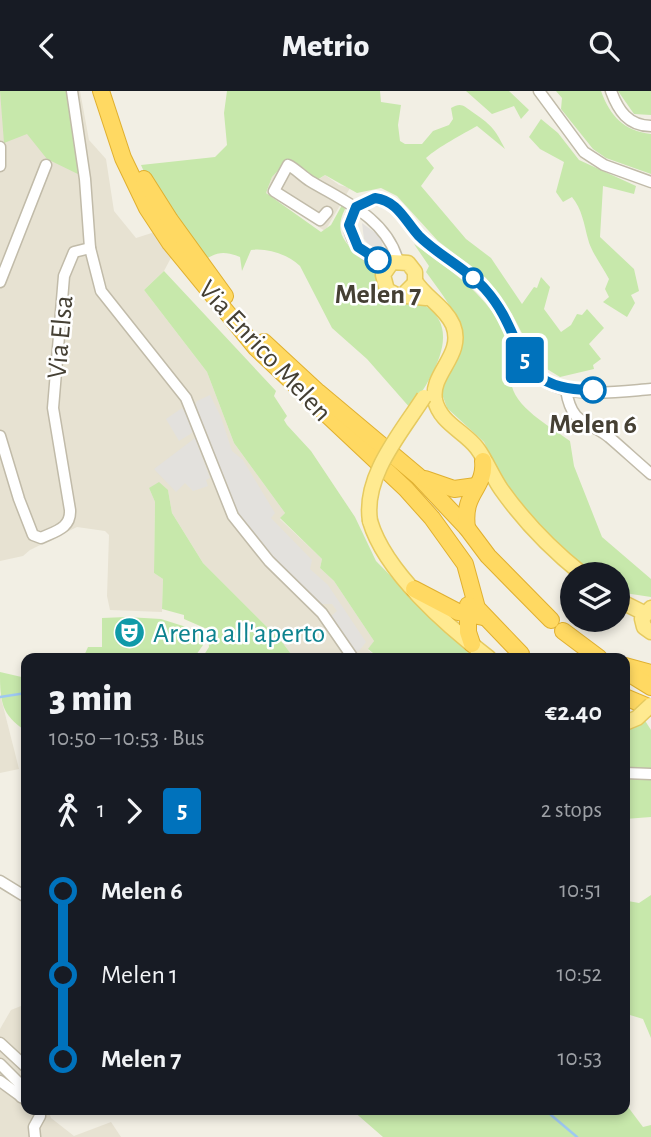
<!DOCTYPE html>
<meta charset="utf-8">
<style>
body{margin:0;font-family:"Alegreya Sans",sans-serif;background:#20242c;color:#f1f3f6;height:100vh;display:flex;flex-direction:column;font-size:26px;white-space:nowrap}
*{box-sizing:border-box;margin:0}
p{font-size:23px;color:#9ea1a6}
.icon{flex:none;width:38px;height:38px;fill:none;stroke:currentColor;stroke-width:2;stroke-linecap:round;stroke-linejoin:round}
.map{position:relative;flex:1;overflow:hidden}
.sheet{position:absolute;left:21px;top:562px;width:609px;height:462px;display:flex;flex-direction:column;background:#171b24;border-radius:14px;box-shadow:0 4px 10px #0003}
.sheet>*{flex:none}
.badge{padding:0 14px;border-radius:5px;font-size:24px;line-height:46px}
.buttons{position:absolute;left:560px;top:471px;display:grid;gap:14px}
.buttons a{display:grid;place-items:center;width:70px;height:70px;border-radius:50%;background:#171b24;box-shadow:0 4px 10px #0003;font-size:35px}
.map>.badge{position:absolute;translate:-50% -50%;box-shadow:0 0 0 4px #fff}
.legs{display:flex;align-items:center;gap:10px;height:77px;padding:0 28px;font-size:23px}
.legs p{margin-inline-start:auto}
.overview{display:flex;align-items:center;justify-content:space-between;height:119px;padding:0 28px}
h1{font-size:38px;font-weight:800;line-height:52px}
ul{padding:0 28px;list-style:none}
li{display:flex;align-items:center;gap:24px;height:84px;font-size:26px}
li i{display:grid;place-items:center;width:10px;height:100%;margin:0 9px;background:currentColor}
li i::after{content:'';width:18px;height:18px;margin:-9px;border:5px solid;border-radius:50%;background:#171b24}
li p{margin-inline-start:auto}
li:first-child i{background:linear-gradient(#0000 50%,currentColor 0)}
li:last-child i{background:linear-gradient(currentColor 50%,#0000 0)}
header{display:flex;justify-content:space-between;align-items:center;height:91px;padding:0 28px;background:#171b24;font-size:32px;font-weight:800}
.map>svg:first-child{display:block}
.residential{fill:#e7e2d2}
.green{fill:#c7e8ab}
.parking{fill:#e3e1dd}
.lines{fill:none;stroke-linecap:round;stroke-linejoin:round}
.stream{stroke:#9ec8f1;stroke-width:2.5}
.minor-casing{stroke:#c1bba9;stroke-width:13}
.major-casing{stroke:#e6ca5f;stroke-width:17}
.highway-casing{stroke:#e0b030;stroke-width:18}
.minor{stroke:#fff;stroke-width:10}
.major{stroke:#ffea90;stroke-width:14}
.highway{stroke:#ffd962;stroke-width:16}
.minor-bridge-casing{stroke:#c1bba9;stroke-width:13;stroke-linecap:butt}
.major-bridge-casing{stroke:#e6ca5f;stroke-width:17;stroke-linecap:butt}
.minor-bridge{stroke:#fff;stroke-width:10}
.major-bridge{stroke:#ffea90;stroke-width:14}
.line-1-casing{stroke:#fff;stroke-width:16}
.line-1{stroke:#0072bc;stroke-width:10}
.stop-1-dot{fill:#fff;stroke:#0072bc;stroke-width:3.5}
.labels{text-anchor:middle;stroke-width:5;stroke-linejoin:round;paint-order:stroke}
.stop-label{font-size:28px;font-weight:bold;fill:#454034;stroke:#fff}
.street-label{font-size:28px;fill:#454034;stroke:#fff}
.culture-label{font-size:28px;fill:#0d838f;stroke:#fff;text-anchor:start}
</style>
<header><svg class="icon" aria-label="back" viewBox="0 0 24 24"><path d="M15 5l-7 7 7 7"/></svg>Metrio<svg class="icon" aria-label="search" viewBox="0 0 24 24"><circle cx="10" cy="10" r="6"/><path d="M15 15l6 6"/></svg></header>
<div class="map">
<svg width="651" height="1046" viewBox="0 0 651 1046">
<rect width="100%" height="100%" fill="#f2efe4"/>
<!-- residential -->
<g class="residential">
<polygon points="0,0 80,0 89,49 106,68 114,120 136,147 158,140 173,163 164,180 144,199 207,281 234,352 285,422 280,428 322,468 320,477 334,490 374,550 368,559 379,567 294,567 282,551 203,472 172,422 168,399 149,397 155,411 154,482 163,488 162,521 110,519 107,505 109,444 105,440 77,436 30,459 23,465 0,470"/>
<polygon points="287,69 318,89 325,84 339,94 350,97 325,140 266,102 272,86"/>
<polygon points="0,603 19,678 0,682"/>
<polygon points="26,913 26,1018 48,1019 51,1027 74,1045 111,1031 121,1046 0,1046 0,938 11,919"/>
</g>
<!-- green -->
<g class="green">
<polygon points="0,0 67,0 82,85 47,68 27,43 4,52"/>
<path d="M227,0h153l1,11 20,3 -3,20 2,16 5,3h17l11,-13 16,-6 4,-6 -2,-11c10,-6 13,-2 20,3 20,14 23,16 34,38l-28,-23c-14,8 -39,21 -51,32l8,10 -13,18 45,53 25,19 31,46 12,-17 3,1 4,-11 9,10 -6,22 17,23 10,-7 6,-11 5,1 5,-6 17,19 -15,16 12,15 -8,6 1,4 -34,8 -13,-8 -14,-15 4,-5 -10,-6 -15,-29 -26,-36 -48,-37 -41,-45 -16,-8 -24,5 -32,-18 -8,5 -30,-19 -15,16 -6,16 55,39 10,-7 11,-20 3,4c-16,31 12,41 28,61 6,9 5,22 14,28 11,8 25,1 37,7 42,25 4,77 -13,104l-44,-50 -35,-31 -32,-62c-13,-12 -32,-18 -49,-16l-9,21 -2,-14c-17,-7 -25,-5 -39,6l-48,-71 -12,-27 74,-8 12,-12 -3,-32z"/>
<polygon points="466,0 509,0 529,19 521,28 514,15 492,23"/>
<path d="M556,0h45c9,25 23,40 50,43v40l-45,-16 -13,-9 -32,-40 1,-11z"/>
<polygon points="618,0 651,0 651,24 634,23"/>
<path d="M541,28l17,14 21,27 57,26 -2,8 -31,-8 -3,51 34,32 5,22 -8,4 4,8 -8,14 -24,-15 6,-5 -4,-8 4,-10c-6,-12 -18,-27 -21,-40 -4,-15 -6,-30 -16,-42l-9,5 -7,-10 8,-30 -24,-13 -11,-12z"/>
<path d="M414,153c36,26 71,48 91,89 7,14 5,33 6,48 2,26 39,45 59,60l4,25 28,71 49,42v18l-33,-5v-18h-26l-25,-21 -59,-60 -24,-51 -37,-34 -6,-17c26,-62 25,-65 -15,-119l3,-6z"/>
<polygon points="164,180 276,300 274,305 287,325 284,329 287,334 311,360 355,426 376,470 450,545 477,567 379,567 368,558 374,550 334,490 320,477 322,468 280,427 285,422 234,352 207,281 144,199"/>
<polygon points="159,391 168,399 172,422 203,472 282,551 294,567 202,567 209,556 207,538 184,528 184,524 162,518 163,488 154,482 155,411 149,397"/>
<polygon points="127,526 161,528 202,541 203,554 194,567 83,567 88,556 102,556 102,527"/>
<path d="M0,581l26,6v53c-25,-16 -26,-30 -26,-59z"/>
<polygon points="644,628 651,639 651,679 625,679 625,636"/>
<polygon points="625,687 651,687 651,726 625,728"/>
<polygon points="651,804 651,947 643,928 630,924 628,908 628,810 639,812"/>
<polygon points="625,1006 628,1016 643,1036 651,1034 651,1046 383,1046 352,1019 625,1018"/>
</g>
<!-- parking -->
<g class="parking">
<polygon points="362,132 381,146 384,163 379,165 364,148"/>
<polygon points="210,304 221,326 232,360 243,369 275,422 271,427 312,469 310,478 328,494 366,551 359,560 354,562 330,526 337,520 332,513 319,513 272,468 235,423 195,314 197,310"/>
<polygon points="182,317 193,335 192,342 179,350 166,328"/>
<polygon points="195,347 210,387 206,389 208,395 193,400 185,392 176,401 154,378"/>
</g>
<g class="lines">
<!-- stream -->
<g class="stream">
<polyline points="0,606 26,602"/>
<polyline points="544,1018 577,1046"/>
</g>
<defs>
<g id="minor">
<polyline points="72,0 85,88 90,157 101,200 186,307 233,425 269,470 322,522 353,567"/>
<polyline points="539,0 584,61 604,74 651,91"/>
<path d="M611,0c7,19 17,35 40,35"/>
<polyline points="0,56 0,75"/>
<path d="M327,121l-7,8 -46,-29 14,-26c7,3 14,11 22,16 35,21 76,37 88,80"/>
<path d="M406,128c21,31 56,44 80,71 19,21 26,49 41,74 23,39 86,28 124,25"/>
<polyline points="363,161 371,167 392,171"/>
<polyline points="0,191 46,74"/>
<path d="M566,299c6,37 22,30 43,47 14,12 28,25 42,37"/>
<path d="M0,345l19,63 14,36 8,3c15,-7 30,-10 29,-28l-17,-102 11,-132 10,-24 16,-4"/>
<polyline points="625,682 651,683"/>
<polyline points="0,790 26,806"/>
<polyline points="0,952 26,976"/>
<polyline points="0,973 19,992 21,1006"/>
<polyline points="0,990 26,1009"/>
<polyline points="35,1046 34,1036 40,1025 39,1018"/>
</g>
<g id="major">
<path d="M415,190c11,17 30,26 38,44 12,30 -23,48 -18,75 5,23 29,31 42,48 9,12 15,28 24,41 22,31 51,61 81,85"/>
<polyline points="405,202 415,192 415,181 408,172 392,171 383,184 387,199 397,204 426,207"/>
<path d="M370,430c15,51 77,105 119,137"/>
<polyline points="618,509 644,522"/>
<polyline points="651,517 642,528 644,536 651,541"/>
</g>
<g id="highway">
<polyline points="101,0 123,67 147,117 170,152 256,257 406,398 432,427 465,473 477,517 521,563"/>
<polyline points="144,88 170,129 225,205"/>
<polyline points="264,251 318,301 418,385 467,437 488,465 551,529"/>
<polyline points="425,388 454,398 476,395"/>
<path d="M467,437c-5,-37 19,-39 16,-67"/>
<polyline points="414,498 458,521 483,526"/>
<polyline points="468,514 468,541 472,553"/>
<polyline points="563,540 599,567"/>
<polyline points="625,575 651,582"/>
<polyline points="625,580 651,596"/>
<polyline points="625,606 651,617"/>
</g>
</defs>
<!-- minor casing -->
<use href="#minor" class="minor-casing"/>
<!-- major casing -->
<use href="#major" class="major-casing"/>
<!-- highway casing -->
<use href="#highway" class="highway-casing"/>
<!-- minor -->
<use href="#minor" class="minor"/>
<!-- major -->
<use href="#major" class="major"/>
<!-- highway -->
<use href="#highway" class="highway"/>
<defs>
<path id="minor-bridge" d="M363,161c-38,-34 11,-78 43,-33"/>
<g id="major-bridge">
<path d="M370,430c-7,-45 31,-88 54,-124"/>
<polyline points="625,632 637,627 651,614"/>
</g>
</defs>
<!-- minor-bridge casing -->
<use href="#minor-bridge" class="minor-bridge-casing"/>
<!-- major-bridge casing -->
<use href="#major-bridge" class="major-bridge-casing"/>
<!-- minor-bridge -->
<use href="#minor-bridge" class="minor-bridge"/>
<!-- major-bridge -->
<use href="#major-bridge" class="major-bridge"/>
</g>
<g class="lines">
<defs>
<path id="line-1" d="M378,169l-20,-13 -9,-22 7,-18 19,-9c23,3 30,23 44,38 20,20 47,32 66,53 44,49 24,102 108,101"/>
</defs>
<!-- line-1 casing -->
<use href="#line-1" class="line-1-casing"/>
<!-- line-1 -->
<use href="#line-1" class="line-1"/>
</g>
<!-- icons -->
<defs>
<symbol id="theatre-disc" viewBox="-11 -11 22 22"><circle r="9.5" fill="#0f9aa8" stroke="#fff"/><path d="M-5-5.5Q0-4 5-5.5V0Q5 5 0 6Q-5 5-5 0ZM-3.3-2.5H-1v1.5H-3.3ZM1-2.5H3.3v1.5H1ZM-2.8 1Q0 5.5 2.8 1Z" fill="#fff"/></symbol>
</defs>
<g fill-rule="evenodd">
<use href="#theatre-disc" x="112" y="524" width="35" height="35"/>
</g>
<!-- markers -->
<g class="stop-1-dot">
<circle cx="378" cy="169" r="12"/>
<circle cx="473" cy="187" r="9"/>
<circle cx="593" cy="299" r="12"/>
</g>
<g class="labels">
<!-- stop labels -->
<g class="stop-label">
<text x="378" y="212">Melen 7</text>
<text x="593" y="342">Melen 6</text>
</g>
<!-- street labels -->
<g class="street-label">
<text transform="translate(59 246) rotate(-85)" y="10">Via Elsa</text>
<text transform="translate(266 259) rotate(47)" y="10">Via Enrico Melen</text>
</g>
<!-- culture labels -->
<g class="culture-label">
<text x="153" y="551">Arena all'aperto</text>
</g>
</g>
</svg>
<div class="buttons">
<a><svg class="icon" aria-label="layers" viewBox="0 0 24 24"><path d="M12 4l9 5-9 5-9-5zM3 14l9 5 9-5"/></svg></a>
</div>
<b class="badge" style="left:525px;top:269px;background:#0072bc;color:#fff">5</b>
<section class="sheet">
<div class="overview"><div><h1>3 min</h1><p>10:50 – 10:53 · Bus</p></div><b>€2.40</b></div>
<div class="legs"><svg class="icon" aria-label="walk" viewBox="0 0 24 24"><circle cx="13" cy="4" r="2"/><path d="M13 8l-2 6 4 7M11 14l-3 7M7 12l3-4h3l4 4"/></svg>1<svg class="icon" aria-label="forward" viewBox="0 0 24 24"><path d="M9 5l7 7-7 7"/></svg><b class="badge" style="background:#0072bc;color:#fff">5</b><p>2 stops</p></div>
<ul>
<li><i style="color:#0072bc"></i><b>Melen 6</b><p>10:51</p></li>
<li><i style="color:#0072bc"></i><span>Melen 1</span><p>10:52</p></li>
<li><i style="color:#0072bc"></i><b>Melen 7</b><p>10:53</p></li>
</ul>
</section>
</div>
